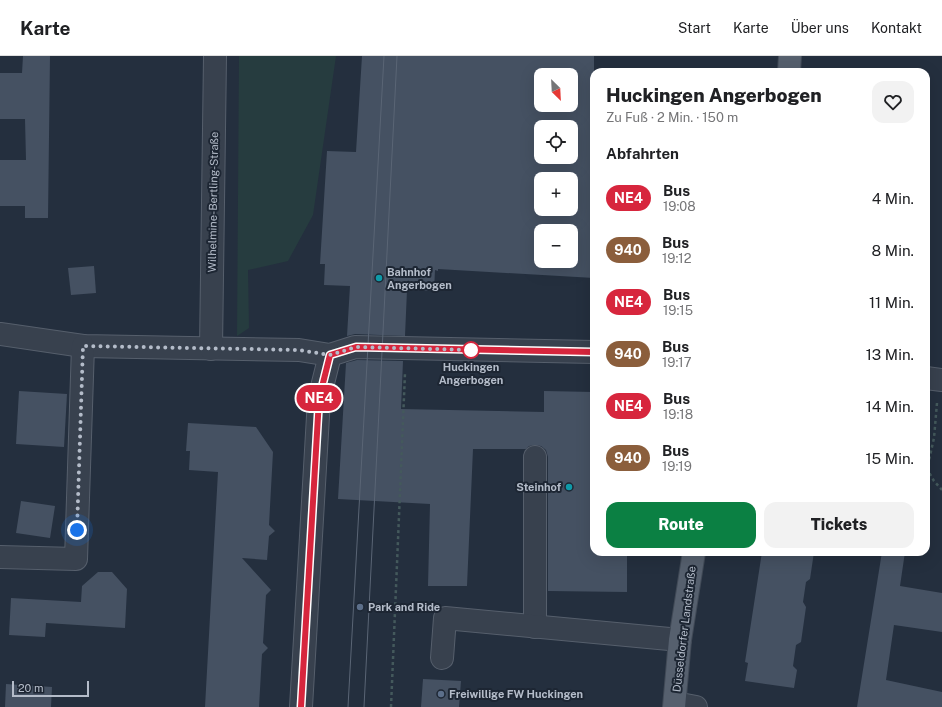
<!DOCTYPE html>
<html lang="de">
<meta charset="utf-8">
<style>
body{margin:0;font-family:"Public Sans",sans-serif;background:#f2f2f2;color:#202124;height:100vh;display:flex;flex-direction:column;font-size:15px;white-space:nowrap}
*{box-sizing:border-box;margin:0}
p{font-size:13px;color:#757577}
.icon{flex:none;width:22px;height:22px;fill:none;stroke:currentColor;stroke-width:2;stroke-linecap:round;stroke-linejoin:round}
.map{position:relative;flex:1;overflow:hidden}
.sheet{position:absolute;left:590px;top:12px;width:340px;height:488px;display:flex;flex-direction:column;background:#fff;border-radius:12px;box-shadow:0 4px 16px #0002}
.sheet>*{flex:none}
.badge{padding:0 8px;border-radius:13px;font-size:14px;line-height:26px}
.needle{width:26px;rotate:156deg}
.buttons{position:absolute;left:534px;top:12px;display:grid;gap:8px}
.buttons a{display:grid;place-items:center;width:44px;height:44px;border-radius:8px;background:#fff;box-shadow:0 4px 16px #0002;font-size:20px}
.scale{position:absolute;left:12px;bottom:10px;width:77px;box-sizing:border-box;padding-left:4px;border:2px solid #b4bcc9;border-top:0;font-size:11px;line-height:14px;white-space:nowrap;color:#b4bcc9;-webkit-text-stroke:3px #1d2633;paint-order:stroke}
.you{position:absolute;width:20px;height:20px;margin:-10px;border:3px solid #fff;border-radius:50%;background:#1a73e8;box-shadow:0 0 0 6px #1a73e833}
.map>.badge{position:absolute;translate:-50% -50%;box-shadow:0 0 0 2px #fff}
h2{padding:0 16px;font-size:15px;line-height:36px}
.round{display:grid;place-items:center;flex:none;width:42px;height:42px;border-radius:12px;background:#f2f2f2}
.head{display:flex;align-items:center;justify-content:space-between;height:68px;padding:0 16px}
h1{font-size:19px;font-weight:800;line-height:30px}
.button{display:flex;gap:8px;margin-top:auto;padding:8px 16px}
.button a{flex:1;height:46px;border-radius:12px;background:#0b8043;color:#fff;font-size:16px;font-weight:800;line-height:46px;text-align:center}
.button a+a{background:#f2f2f2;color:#202124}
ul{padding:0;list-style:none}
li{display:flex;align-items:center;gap:12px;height:52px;padding:0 16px}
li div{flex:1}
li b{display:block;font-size:15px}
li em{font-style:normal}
li .badge{min-width:44px;font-weight:700;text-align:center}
header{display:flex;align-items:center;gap:24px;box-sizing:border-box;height:56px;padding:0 20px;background:#fff;border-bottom:1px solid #e0e0e0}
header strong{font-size:19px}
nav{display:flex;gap:22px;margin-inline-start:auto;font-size:14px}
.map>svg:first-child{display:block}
.green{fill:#263c3f}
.building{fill:#455162;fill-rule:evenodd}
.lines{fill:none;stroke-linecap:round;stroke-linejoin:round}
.minor-casing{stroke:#565f6c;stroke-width:24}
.major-casing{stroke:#414a57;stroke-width:24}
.path{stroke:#44595c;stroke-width:2.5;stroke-dasharray:3 3;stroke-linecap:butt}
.minor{stroke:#38414e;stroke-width:22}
.major{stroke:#56606e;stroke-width:22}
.tram{stroke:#5a6575;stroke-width:1}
.line-casing{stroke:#fff;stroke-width:9}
.line{stroke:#d7263d;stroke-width:6}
.walk{stroke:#b4bcc9;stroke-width:4;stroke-dasharray:0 7.2}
.culture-dot{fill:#0f9aa8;stroke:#1d2633;stroke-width:1.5}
.stop-dot{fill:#fff;stroke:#d7263d;stroke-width:2}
.service-dot{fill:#5c6f8a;stroke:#1d2633;stroke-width:1.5}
.labels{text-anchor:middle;stroke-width:4;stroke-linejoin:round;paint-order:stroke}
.street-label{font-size:11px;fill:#b4bcc9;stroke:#1d2633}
.poi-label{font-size:11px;font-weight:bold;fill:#b4bcc9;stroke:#1d2633;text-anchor:start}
.stop-label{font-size:11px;font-weight:bold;fill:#b4bcc9;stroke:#1d2633}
</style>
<header>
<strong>Karte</strong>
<nav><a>Start</a><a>Karte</a><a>Über uns</a><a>Kontakt</a></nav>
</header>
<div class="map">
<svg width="942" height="651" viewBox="0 0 942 651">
<rect width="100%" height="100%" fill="#242f3e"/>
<!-- green -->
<polygon class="green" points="239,0 336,0 313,159 288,205 248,214 249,272 237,280"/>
<!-- building -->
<g class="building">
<polygon points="23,0 50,0 48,162 25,162 25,150 0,150 0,104 26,104 25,63 0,63 0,17 22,17"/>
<path d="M362,0h232v222l-156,-9v2l-3,-1 -1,21 -27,-1 -2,46 -50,-2 -8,2 3,-50 -26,-1 1,-21h-5l7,-113 29,1zM541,19h30v30h-30zM541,71h30v30h-30zM541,123h30v30h-30zM541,175h30v30h-30z"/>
<polygon points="94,210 96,237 71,239 68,212"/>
<polygon points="357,304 403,305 401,353 544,356 544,335 594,336 594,496 627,496 627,536 548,535 548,401 546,394 541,390 535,389 529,390 526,393 473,393 467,530 428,530 430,448 338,443 346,307"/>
<polygon points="19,335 67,338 64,391 16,388"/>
<polygon points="188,367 256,371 273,396 269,469 275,475 269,480 267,504 242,502 271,534 266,539 263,587 268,592 262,598 259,651 205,651 218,416 189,414 190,395 186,395"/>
<polygon points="21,445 55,450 50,482 16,477"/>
<polygon points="762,496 814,496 810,523 806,526 803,546 806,551 801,586 796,589 793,610 797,614 794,632 745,625 748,607 745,606"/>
<polygon points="882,496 905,496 900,530 942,537 942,576 894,569 886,624 942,636 942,651 857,651"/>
<polygon points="98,516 112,516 127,533 125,572 46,567 45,581 9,579 11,542 81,546 82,530"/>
<polygon points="423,623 461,625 459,651 421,651"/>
<polygon points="6,628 52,631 51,651 5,651"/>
</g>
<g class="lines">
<defs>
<g id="minor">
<polyline points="0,278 83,290 299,294 330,299 355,291 594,296"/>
<polyline points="211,293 215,0"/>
<polyline points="926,322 942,324"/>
<polyline points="535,401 535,571"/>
<polyline points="0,501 76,503 83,290"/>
<polyline points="442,602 445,562 680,584"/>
<polyline points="675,647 696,651"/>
<polyline points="301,651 319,343 330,299"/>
</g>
<g id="major">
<polyline points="789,16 790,0"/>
<polyline points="674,651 680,584 694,496"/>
</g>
</defs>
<!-- minor casing -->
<use href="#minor" class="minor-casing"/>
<!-- major casing -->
<use href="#major" class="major-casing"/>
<!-- path -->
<g class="path">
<polyline points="937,347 934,382 927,413 934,425 942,434"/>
<polyline points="391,651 405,317"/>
</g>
<!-- minor -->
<use href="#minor" class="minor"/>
<!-- major -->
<use href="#major" class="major"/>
<!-- tram -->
<g class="tram">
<polyline points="348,651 384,0"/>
<polyline points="364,651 397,0"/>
</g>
</g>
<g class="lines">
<defs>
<polyline id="line" points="301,651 319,343 330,299 356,291 594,296"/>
</defs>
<!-- line casing -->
<use href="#line" class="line-casing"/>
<!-- line -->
<use href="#line" class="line"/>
<!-- walk -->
<polyline class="walk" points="77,474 83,290 299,294 330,299 356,291 471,294"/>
</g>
<!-- markers -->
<g class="culture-dot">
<circle cx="379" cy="222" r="4"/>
<circle cx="569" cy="431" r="4"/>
</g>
<circle class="stop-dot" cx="471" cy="294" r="8"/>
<g class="service-dot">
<circle cx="360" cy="551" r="4"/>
<circle cx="441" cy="638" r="4"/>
</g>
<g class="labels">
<!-- street labels -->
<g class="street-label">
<text transform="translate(213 146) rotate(-89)" y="4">Wilhelmine-Bertling-Straße</text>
<text transform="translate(684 573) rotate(-83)" y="4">Düsseldorfer Landstraße</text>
</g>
<!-- poi labels -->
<g class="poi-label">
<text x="387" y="220">Bahnhof<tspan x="387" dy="13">Angerbogen</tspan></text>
<text x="561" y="435" text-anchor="end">Steinhof</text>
<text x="368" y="555">Park and Ride</text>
<text x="449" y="642">Freiwillige FW Huckingen</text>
</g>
<!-- stop labels -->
<g class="stop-label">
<text x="471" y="315">Huckingen<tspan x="471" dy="13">Angerbogen</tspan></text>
</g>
</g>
</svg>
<div class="buttons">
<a><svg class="needle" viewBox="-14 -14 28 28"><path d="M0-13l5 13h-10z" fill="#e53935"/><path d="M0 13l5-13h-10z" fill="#757577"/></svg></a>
<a><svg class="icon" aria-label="locate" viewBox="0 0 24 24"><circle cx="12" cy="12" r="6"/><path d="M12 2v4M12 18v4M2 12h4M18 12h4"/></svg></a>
<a>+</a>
<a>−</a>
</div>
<div class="scale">20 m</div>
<div class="you" style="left:77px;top:474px"></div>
<b class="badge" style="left:319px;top:342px;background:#d7263d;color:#fff">NE4</b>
<section class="sheet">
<div class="head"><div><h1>Huckingen Angerbogen</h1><p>Zu Fuß · 2 Min. · 150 m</p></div><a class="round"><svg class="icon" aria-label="heart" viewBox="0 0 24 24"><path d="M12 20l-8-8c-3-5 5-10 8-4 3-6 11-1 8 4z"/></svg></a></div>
<h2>Abfahrten</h2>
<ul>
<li><span class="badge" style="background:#d7263d;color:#fff">NE4</span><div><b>Bus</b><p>19:08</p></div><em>4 Min.</em></li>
<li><span class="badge" style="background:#8b5e3c;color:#fff">940</span><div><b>Bus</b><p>19:12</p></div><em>8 Min.</em></li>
<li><span class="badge" style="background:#d7263d;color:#fff">NE4</span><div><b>Bus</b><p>19:15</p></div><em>11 Min.</em></li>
<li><span class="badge" style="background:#8b5e3c;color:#fff">940</span><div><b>Bus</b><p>19:17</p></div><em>13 Min.</em></li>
<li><span class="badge" style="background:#d7263d;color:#fff">NE4</span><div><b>Bus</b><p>19:18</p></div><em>14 Min.</em></li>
<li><span class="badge" style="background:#8b5e3c;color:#fff">940</span><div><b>Bus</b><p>19:19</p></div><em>15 Min.</em></li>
</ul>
<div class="button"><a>Route</a><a>Tickets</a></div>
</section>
</div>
